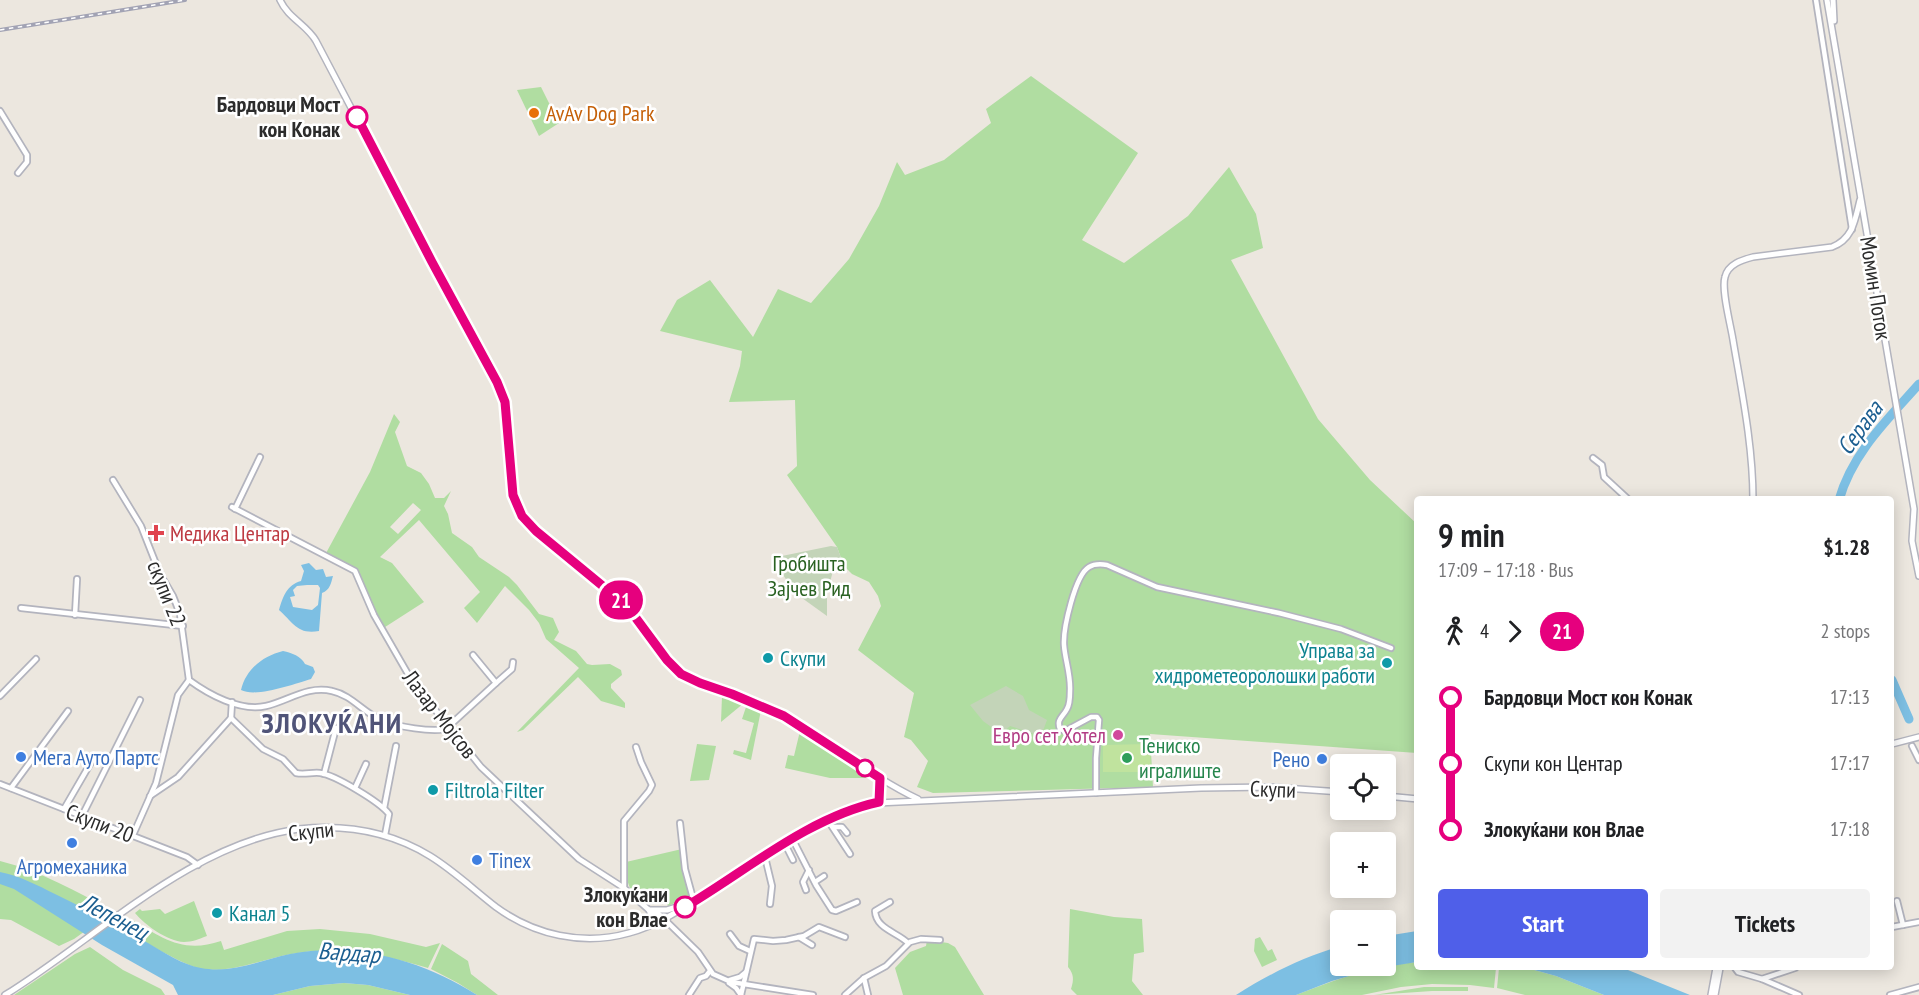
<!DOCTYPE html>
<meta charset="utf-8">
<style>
body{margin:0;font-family:"PT Sans Narrow",sans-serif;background:#f2f2f2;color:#202124;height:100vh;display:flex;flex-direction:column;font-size:22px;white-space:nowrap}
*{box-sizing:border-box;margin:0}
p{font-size:20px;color:#757577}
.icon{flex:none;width:33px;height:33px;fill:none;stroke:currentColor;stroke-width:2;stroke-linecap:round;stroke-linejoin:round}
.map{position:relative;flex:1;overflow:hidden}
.side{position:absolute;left:1414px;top:496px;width:480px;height:474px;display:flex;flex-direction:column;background:#fff;border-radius:6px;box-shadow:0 3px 15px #0003}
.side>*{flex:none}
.badge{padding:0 12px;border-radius:20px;font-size:21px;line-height:39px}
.tools{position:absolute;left:1330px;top:754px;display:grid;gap:12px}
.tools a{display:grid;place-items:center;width:66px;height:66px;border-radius:6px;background:#fff;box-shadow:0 3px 15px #0003;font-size:30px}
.map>.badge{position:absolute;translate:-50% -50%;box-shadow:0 0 0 3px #fff}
.legs{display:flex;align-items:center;gap:9px;height:66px;padding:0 24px;font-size:20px}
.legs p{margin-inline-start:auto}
.overview{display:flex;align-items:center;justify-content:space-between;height:102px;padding:0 24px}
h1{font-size:33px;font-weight:800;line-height:45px}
.button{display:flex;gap:12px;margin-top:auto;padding:12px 24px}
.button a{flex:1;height:69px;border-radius:6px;background:#4f5fe9;color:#fff;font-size:24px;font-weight:800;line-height:69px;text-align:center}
.button a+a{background:#f2f2f2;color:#202124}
ul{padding:0 24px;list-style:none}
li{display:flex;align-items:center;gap:21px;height:66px;font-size:22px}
li i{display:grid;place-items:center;width:9px;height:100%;margin:0 8px;background:currentColor}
li i::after{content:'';width:15px;height:15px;margin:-8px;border:4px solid;border-radius:50%;background:#fff}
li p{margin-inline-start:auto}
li:first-child i{background:linear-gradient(#0000 50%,currentColor 0)}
li:last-child i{background:linear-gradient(currentColor 50%,#0000 0)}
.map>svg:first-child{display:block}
.green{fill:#b0dda1;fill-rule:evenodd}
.cemetery{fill:#c3d4b8}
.pitch{fill:#c0e39e}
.water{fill:#7dbfe3;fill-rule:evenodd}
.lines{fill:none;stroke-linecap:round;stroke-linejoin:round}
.river{stroke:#7dbfe3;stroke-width:9}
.minor-casing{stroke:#b3b4be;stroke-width:8}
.tertiary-casing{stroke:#b3b4be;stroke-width:8}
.minor{stroke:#fff;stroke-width:4.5}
.tertiary{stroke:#fff;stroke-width:5}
.rail-casing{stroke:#a2a3b4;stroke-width:4}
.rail{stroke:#fff;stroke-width:1.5;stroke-dasharray:4.5;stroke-linecap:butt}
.line-1-casing{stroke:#fff;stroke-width:14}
.line-1{stroke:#e6007e;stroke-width:9}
.food-dot{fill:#e8710a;stroke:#fff;stroke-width:2}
.stop-1-dot{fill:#fff;stroke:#e6007e;stroke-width:3}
.health-dot{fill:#e0444e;stroke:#fff;stroke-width:2}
.culture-dot{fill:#0f9aa8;stroke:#fff;stroke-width:2}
.hotel-dot{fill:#d1479c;stroke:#fff;stroke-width:2}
.shop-dot{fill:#3f7fe0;stroke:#fff;stroke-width:2}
.leisure-dot{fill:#2e9e5b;stroke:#fff;stroke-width:2}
.labels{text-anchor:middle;stroke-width:5;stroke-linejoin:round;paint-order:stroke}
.stop-label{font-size:22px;font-weight:bold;fill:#2c2c2c;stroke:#fff;text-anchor:end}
.food-label{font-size:22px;fill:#c56008;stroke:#fff;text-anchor:start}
.street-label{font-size:22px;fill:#2c2c2c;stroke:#fff}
.health-label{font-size:22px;fill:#be3a42;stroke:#fff;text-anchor:start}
.park-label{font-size:22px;fill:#2a6222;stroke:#fff}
.culture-label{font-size:22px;fill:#0d838f;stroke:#fff;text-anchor:start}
.hotel-label{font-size:22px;fill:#b23c85;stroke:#fff;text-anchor:end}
.leisure-label{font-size:22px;fill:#27864d;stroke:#fff;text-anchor:start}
.shop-label{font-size:22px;fill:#366cbe;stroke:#fff;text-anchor:start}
.water-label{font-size:24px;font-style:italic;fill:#1b5e90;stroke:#fff}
.district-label{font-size:28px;font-weight:bold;letter-spacing:1.5px;fill:#505478;stroke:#fff}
</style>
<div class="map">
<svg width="1919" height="995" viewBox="0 0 1919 995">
<rect width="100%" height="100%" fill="#ece7df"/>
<!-- green -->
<g class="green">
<polygon points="1031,76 1138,153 1082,240 1124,263 1188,216 1229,167 1256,214 1263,248 1231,260 1318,419 1370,480 1417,524 1417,753 1150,734 1153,787 933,793 917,787 928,761 911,740 904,737 914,693 858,650 881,606 878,596 869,582 852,574 844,566 837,547 787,475 797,466 795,400 729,402 740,366 742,351 660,331 677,300 710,280 753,337 778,289 811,303 849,259 879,206 897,162 905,175 944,160 991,123 986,109"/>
<polygon points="541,87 559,123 539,136 517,90"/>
<path d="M394,414l6,8 -5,10 12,34 14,7 8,11 6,14h9l7,-7 -7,15 4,8 4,19 20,14 7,10 30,20 8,8 22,29 14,4 6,14 -5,8 22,11 11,13 5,1 18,-1 11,6 1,5 -11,9v4l14,15v5l-24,-7 -23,-24 -55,53 -6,2 62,-64 -33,-29 -7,-16 -10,-13 -24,-24 -28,37 -13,-15 16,-16 -61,-72 -39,37 12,6 32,39 -42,27 -24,-54 -33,-20 45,-83zM413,503l8,7 -23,24 -8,-7z"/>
<polygon points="722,696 744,703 721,722"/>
<polygon points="747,704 761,710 751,760 733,754 734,750 746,753 754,723 742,719"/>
<polygon points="800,731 874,778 830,778 785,768 788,755 794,756"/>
<polygon points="697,744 716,746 709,780 690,781"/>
<path d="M682,849l11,46 -25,11 -4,-8 -16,5c-20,-8 -22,-22 -22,-41z"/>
<path d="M0,861c41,10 77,31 113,50l-39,28 -15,7 -48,-26 -11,-1z"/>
<path d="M194,901l13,35c-8,3 -15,6 -23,6 -17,-1 -39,-17 -49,-29l5,-4 2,2 18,-2 5,5z"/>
<path d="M1070,909l44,8 28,2 2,33 -10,2 -2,27 11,14h-66l-6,-6c3,-9 3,-15 -3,-22z"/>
<path d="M131,919c31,19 52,35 90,22l3,9 63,-19 33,-2 50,5 56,13 14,-4 -12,25c-44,-13 -89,-23 -136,-14 -30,5 -59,19 -90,15 -21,-4 -63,-31 -83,-42z"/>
<polygon points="1260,937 1268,951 1272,949 1277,960 1262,967 1254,951 1255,939"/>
<polygon points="927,940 948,943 955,947 984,995 903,995 895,968 910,952 926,946"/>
<polygon points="442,944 468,961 471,974 498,995 477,995 458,983 431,969"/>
<polygon points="90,947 123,970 161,989 165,995 14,995 75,954"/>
<path d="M1417,962l1,6h78l-2,20 -24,-3 -38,-1 -31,3 -39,8h-66c38,-15 80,-30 121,-33z"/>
<polygon points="1499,968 1527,968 1556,976 1604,995 1525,995 1497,988"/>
<polygon points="344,983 368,985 410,995 273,995 310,986"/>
<polygon points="1424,987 1468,987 1468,991 1432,991 1374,995"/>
</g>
<!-- cemetery -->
<g class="cemetery">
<polygon points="831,546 837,547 844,566 833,571 827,593 827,616 795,593 772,558"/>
<polygon points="1006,686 1023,696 1029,710 1047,720 1041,736 1010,726 1001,734 983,721 970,705"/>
</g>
<!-- pitch -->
<polygon class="pitch" points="1150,744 1151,772 1103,772 1103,745"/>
<!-- water -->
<g class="water">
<path d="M309,563l7,7 7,-1 3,8 7,-1c-2,7 -3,14 -11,17l-3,38c-22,4 -26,-9 -40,-21 4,-14 8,-25 22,-29l3,-10 -3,-6zM307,585h11l2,3 -2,17 -6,5 -19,-3 -3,-10 5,-1 -2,-6 4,-4z"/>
<path d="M283,651c9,2 18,5 22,13l8,3 2,5 -4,7c-17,5 -55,19 -70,11 5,-21 22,-34 42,-39z"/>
<path d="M0,872c20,4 37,13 55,22 31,15 62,32 93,49 15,9 35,22 53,25 31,6 60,-8 89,-14 64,-13 133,6 187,41h-67l-42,-10 -24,-2 -34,3 -37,9h-95l-5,-10 -71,-40 -88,-56 -14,-5z"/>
<path d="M1417,931v31l-44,7 -41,12 -36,14h-60c35,-22 65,-37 105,-49v20h45v-30z"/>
<polygon points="1527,968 1623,968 1690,995 1604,995 1556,976"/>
</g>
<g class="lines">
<!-- river -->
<g class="river">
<path d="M1839,500c13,-47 49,-81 80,-116"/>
<polyline points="1892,680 1909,719"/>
</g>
<defs>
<g id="minor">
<polyline points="1816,0 1852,229"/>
<polyline points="0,111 27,155 27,162 18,173"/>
<polyline points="1593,458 1602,465 1604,477 1629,500"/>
<path d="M113,480l28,46 19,48 13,22 7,18 9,66c19,14 51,32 77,26 22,-5 42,-21 66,-15 19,4 30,20 47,28 16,8 55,14 72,9"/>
<polyline points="232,507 355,571 374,615 412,681 481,767 579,859 624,888 649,910 659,914 698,952 713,974 731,982 813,995"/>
<polyline points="235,509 260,457"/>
<polyline points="21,608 183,626"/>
<polyline points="75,615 77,579"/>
<polyline points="496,683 512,669 513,662"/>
<polyline points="0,696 36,659"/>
<path d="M231,718l32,31 20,10 13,14c8,2 16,-1 24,0 15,2 60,29 69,41l-4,21"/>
<polyline points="449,726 496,683 473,655"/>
<polyline points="1912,746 1919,760"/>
<polyline points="324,774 336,728"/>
<polyline points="0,784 187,857 198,865"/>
<polyline points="11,788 68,711"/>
<polyline points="355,788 366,764"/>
<path d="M1096,793v-35l3,-38 -2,-3h-6l-26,14 -5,-2c-4,-10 3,-12 7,-20 3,-5 3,-12 3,-18 1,-16 -5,-31 -6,-46 -1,-16 11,-70 25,-78 5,-3 12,-3 18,-2l50,22 122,26 62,16 50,19"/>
<polyline points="150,796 178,777 231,718 232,702"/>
<polyline points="384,808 396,746"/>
<polyline points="64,809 93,759"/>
<polyline points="82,816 140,700"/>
<polyline points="827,819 850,854"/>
<polyline points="680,823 685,869 694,902"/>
<polyline points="833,827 842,827 847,833"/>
<polyline points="133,835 156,783 178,695 189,680"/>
<polyline points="793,840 816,885 832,910 836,911 857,902"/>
<polyline points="785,844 793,860"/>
<polyline points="765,857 772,886 770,904"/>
<polyline points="815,882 824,876"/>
<polyline points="624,888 624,821 649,791 652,785 641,762 636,747"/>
<polyline points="806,890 803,882 809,870"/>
<polyline points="1897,901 1903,925"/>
<path d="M890,902l-15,9c1,18 22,21 33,32"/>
<polyline points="1892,927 1919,922"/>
<polyline points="730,934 739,946 750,951"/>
<polyline points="799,937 812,945"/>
<polyline points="1735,968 1738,972 1762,979 1799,995"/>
<polyline points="864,978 868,995"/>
<polyline points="1762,979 1795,968"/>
<polyline points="730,980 740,977 746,972"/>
<polyline points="729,983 736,988 741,995"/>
<polyline points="689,995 700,978 706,976 710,971"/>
<polyline points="741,995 754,939 773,941 786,940 804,936 819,927 845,937"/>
<polyline points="845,995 864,978 886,966 910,942 921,939 940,940"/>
<polyline points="1890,995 1919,987"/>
</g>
<g id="tertiary">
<path d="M280,0c8,18 27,25 36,41l116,221 65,120 8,20 8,93c19,53 79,74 115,113 20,20 31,50 54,67 15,10 34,13 51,19 17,6 34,13 50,22 46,25 87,60 135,83"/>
<polyline points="1827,0 1914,509 1912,541 1919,576"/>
<polyline points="1833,0 1834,21"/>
<path d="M1753,500c0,-54 -11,-107 -20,-160 -2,-14 -12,-50 -8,-63 3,-13 17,-17 28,-20l79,-10c21,-8 23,-27 28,-47"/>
<polyline points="1892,744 1919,737"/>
<polyline points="1386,796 1418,799"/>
<polyline points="879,803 880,778"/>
<polyline points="655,923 649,910 667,910 683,905"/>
<path d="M5,995c91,-56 185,-152 294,-166 47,-5 90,2 131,27 23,14 44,34 66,51 38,28 87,39 133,26 33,-9 62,-30 91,-48 35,-22 71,-45 107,-66l27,-11 23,-5 324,-15 68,-1 72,5"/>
<polyline points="1711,995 1716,968"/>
<polyline points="1715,995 1720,968"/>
</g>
</defs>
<!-- minor casing -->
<use href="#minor" class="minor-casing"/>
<!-- tertiary casing -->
<use href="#tertiary" class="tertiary-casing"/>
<!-- minor -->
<use href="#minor" class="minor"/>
<!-- tertiary -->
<use href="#tertiary" class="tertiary"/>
<defs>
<polyline id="rail" points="0,30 185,0"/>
</defs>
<!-- rail casing -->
<use href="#rail" class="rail-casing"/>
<!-- rail -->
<use href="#rail" class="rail"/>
</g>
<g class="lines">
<defs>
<path id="line-1" d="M357,117l75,145 65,120 8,20 8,93 9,21 14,15 91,75 40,54 14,14 19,9 32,11 52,22 96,62 -1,24c-70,15 -133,69 -194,105"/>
</defs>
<!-- line-1 casing -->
<use href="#line-1" class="line-1-casing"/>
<!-- line-1 -->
<use href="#line-1" class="line-1"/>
</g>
<!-- markers -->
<circle class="food-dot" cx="534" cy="113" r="6"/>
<g class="stop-1-dot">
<circle cx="357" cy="117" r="10"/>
<circle cx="865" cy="768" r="8"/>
<circle cx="685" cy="907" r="10"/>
</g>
<path class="health-dot" d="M153 524h6v6h6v6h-6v6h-6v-6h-6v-6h6z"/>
<g class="culture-dot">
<circle cx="768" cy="658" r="6"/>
<circle cx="1387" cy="663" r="6"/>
<circle cx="433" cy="790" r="6"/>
<circle cx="217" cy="913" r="6"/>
</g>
<circle class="hotel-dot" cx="1118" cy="735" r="6"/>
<g class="shop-dot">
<circle cx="21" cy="757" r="6"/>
<circle cx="1322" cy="759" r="6"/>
<circle cx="72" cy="843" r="6"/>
<circle cx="477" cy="860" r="6"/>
</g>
<circle class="leisure-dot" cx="1127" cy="758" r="6"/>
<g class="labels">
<!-- stop labels -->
<g class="stop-label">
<text x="340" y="112">Бардовци Мост<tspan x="340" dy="25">кон Конак</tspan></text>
<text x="668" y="902">Злокуќани<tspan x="668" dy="25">кон Влае</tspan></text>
</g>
<!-- food labels -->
<g class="food-label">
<text x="546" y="121">AvAv Dog Park</text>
</g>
<!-- street labels -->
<g class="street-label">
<text transform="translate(1876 288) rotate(81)" y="8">Момин Поток</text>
<text transform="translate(167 593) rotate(68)" y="8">скупи 22</text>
<text transform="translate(440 714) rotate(52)" y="8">Лазар Мојсов</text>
<text transform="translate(1273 789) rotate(2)" y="8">Скупи</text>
<text transform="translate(100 823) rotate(21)" y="8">Скупи 20</text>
<text transform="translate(311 831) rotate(-6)" y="8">Скупи</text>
</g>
<!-- health labels -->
<g class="health-label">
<text x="170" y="541">Медика Центар</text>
</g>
<!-- park labels -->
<g class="park-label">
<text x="809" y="571">Гробишта<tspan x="809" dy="25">Зајчев Рид</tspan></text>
</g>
<!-- culture labels -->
<g class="culture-label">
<text x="1375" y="658" text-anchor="end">Управа за<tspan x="1375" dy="25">хидрометеоролошки работи</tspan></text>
<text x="780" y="666">Скупи</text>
<text x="445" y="798">Filtrola Filter</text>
<text x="229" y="921">Канал 5</text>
</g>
<!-- hotel labels -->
<g class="hotel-label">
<text x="1106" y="743">Евро сет Хотел</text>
</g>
<!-- leisure labels -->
<g class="leisure-label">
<text x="1139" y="753">Тениско<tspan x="1139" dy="25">игралиште</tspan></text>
</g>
<!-- shop labels -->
<g class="shop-label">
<text x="33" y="765">Мега Ауто Партс</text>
<text x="1310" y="767" text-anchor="end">Рено</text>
<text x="489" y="868">Tinex</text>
<text x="72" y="874" text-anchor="middle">Агромеханика</text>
</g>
<!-- water labels -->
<g class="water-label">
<text transform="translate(1860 428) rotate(-54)" y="8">Серава</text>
<text transform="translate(114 917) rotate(28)" y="8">Лепенец</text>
<text transform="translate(349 953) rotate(4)" y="8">Вардар</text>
</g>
<!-- district labels -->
<g class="district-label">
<text x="332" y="733">ЗЛОКУЌАНИ</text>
</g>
</g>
</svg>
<div class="tools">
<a><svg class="icon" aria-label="locate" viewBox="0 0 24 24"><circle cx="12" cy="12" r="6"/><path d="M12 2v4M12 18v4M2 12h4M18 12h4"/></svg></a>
<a>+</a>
<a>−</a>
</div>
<b class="badge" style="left:621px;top:600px;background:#e6007e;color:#fff">21</b>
<section class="side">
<div class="overview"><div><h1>9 min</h1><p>17:09 – 17:18 · Bus</p></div><b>$1.28</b></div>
<div class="legs"><svg class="icon" aria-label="walk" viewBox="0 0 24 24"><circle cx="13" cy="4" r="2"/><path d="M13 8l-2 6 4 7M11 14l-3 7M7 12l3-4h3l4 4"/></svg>4<svg class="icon" aria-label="forward" viewBox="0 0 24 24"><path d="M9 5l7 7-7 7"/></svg><b class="badge" style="background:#e6007e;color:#fff">21</b><p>2 stops</p></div>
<ul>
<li><i style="color:#e6007e"></i><b>Бардовци Мост кон Конак</b><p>17:13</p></li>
<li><i style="color:#e6007e"></i><span>Скупи кон Центар</span><p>17:17</p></li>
<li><i style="color:#e6007e"></i><b>Злокуќани кон Влае</b><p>17:18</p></li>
</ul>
<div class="button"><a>Start</a><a>Tickets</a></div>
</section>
</div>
